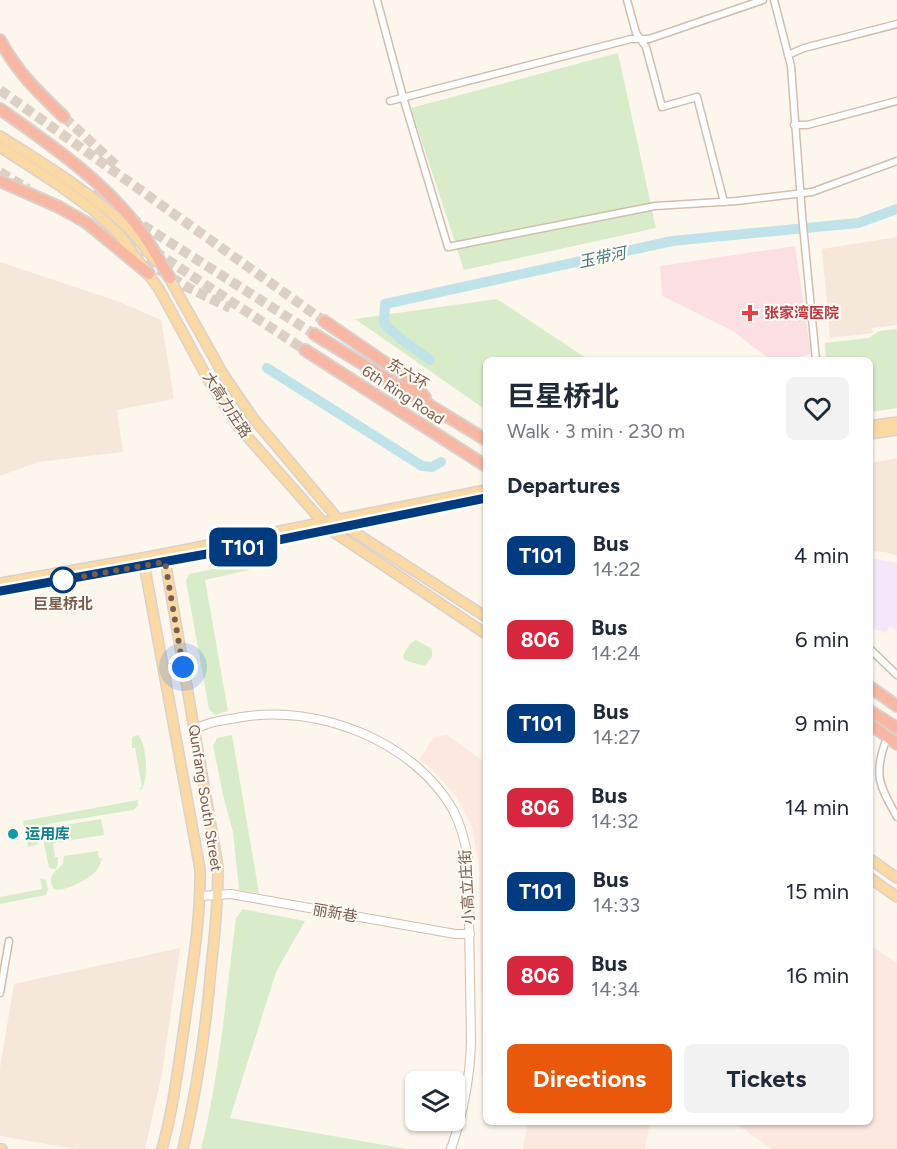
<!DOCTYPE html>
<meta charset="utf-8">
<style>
body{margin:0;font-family:Figtree,"Noto Sans SC",sans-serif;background:#f2f2f3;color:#1f2937;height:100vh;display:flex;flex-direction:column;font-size:22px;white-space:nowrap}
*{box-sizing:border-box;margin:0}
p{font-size:20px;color:#747a83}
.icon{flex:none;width:33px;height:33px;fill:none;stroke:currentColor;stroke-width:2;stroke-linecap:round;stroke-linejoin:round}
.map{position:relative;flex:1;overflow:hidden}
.details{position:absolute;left:483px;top:357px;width:390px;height:768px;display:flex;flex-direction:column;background:#fff;border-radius:9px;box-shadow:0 2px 4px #0004}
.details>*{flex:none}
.badge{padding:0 12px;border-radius:9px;font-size:21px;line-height:39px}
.controls{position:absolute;left:405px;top:1071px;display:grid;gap:12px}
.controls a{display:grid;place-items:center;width:60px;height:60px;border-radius:9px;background:#fff;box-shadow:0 2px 4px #0004;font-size:30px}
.you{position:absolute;width:30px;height:30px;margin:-15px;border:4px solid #fff;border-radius:50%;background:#1a73e8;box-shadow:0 0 0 9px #1a73e833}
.map>.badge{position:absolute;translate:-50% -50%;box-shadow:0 0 0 3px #fff}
h2{padding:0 24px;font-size:22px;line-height:54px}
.round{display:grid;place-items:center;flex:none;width:63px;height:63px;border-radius:9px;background:#f2f2f3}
.headline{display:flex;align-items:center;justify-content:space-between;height:102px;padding:0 24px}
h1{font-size:28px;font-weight:700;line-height:45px}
.action{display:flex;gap:12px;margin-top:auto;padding:12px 24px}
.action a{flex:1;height:69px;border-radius:9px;background:#ea580c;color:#fff;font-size:24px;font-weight:700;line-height:69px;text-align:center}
.action a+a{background:#f2f2f3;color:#1f2937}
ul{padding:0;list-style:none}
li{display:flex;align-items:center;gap:18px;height:84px;padding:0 24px}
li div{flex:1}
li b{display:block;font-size:22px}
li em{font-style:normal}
li .badge{min-width:66px;font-weight:700;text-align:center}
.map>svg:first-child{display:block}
.residential{fill:#f5e8da}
.commercial{fill:#fde8e0}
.education{fill:#f3e8fa}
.medical{fill:#fbdfe3}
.green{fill:#d8ecc9}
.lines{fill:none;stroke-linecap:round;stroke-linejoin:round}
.river{stroke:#bfe3e8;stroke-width:10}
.motorway-tunnel{stroke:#dcd0c4;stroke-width:10;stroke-dasharray:10 5;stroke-linecap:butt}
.minor-casing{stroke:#d1beb0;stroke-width:9}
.tertiary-casing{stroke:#d1beb0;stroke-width:10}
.primary-casing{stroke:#dad1cd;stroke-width:12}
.motorway-casing{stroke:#dad1cd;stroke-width:14}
.minor{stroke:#fff;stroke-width:6}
.tertiary{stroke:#fff;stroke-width:8}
.primary{stroke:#fbd9a5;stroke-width:9}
.motorway{stroke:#f7b7a3;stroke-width:10}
.line-casing{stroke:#fff;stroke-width:14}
.line{stroke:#003b80;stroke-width:9}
.walk{stroke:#7a5c4d;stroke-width:6;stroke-dasharray:0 10.8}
.health-dot{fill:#e0444e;stroke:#fffaf3;stroke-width:2}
.stop-dot{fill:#fff;stroke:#003b80;stroke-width:3}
.culture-dot{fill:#0f9aa8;stroke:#fffaf3;stroke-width:2}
.labels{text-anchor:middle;stroke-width:4.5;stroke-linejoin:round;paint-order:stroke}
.health-label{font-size:15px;font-weight:bold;fill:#be3a42;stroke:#fffaf3;text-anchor:start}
.street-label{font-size:15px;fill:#7a5c4d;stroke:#fffaf3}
.stop-label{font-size:15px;font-weight:bold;fill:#7a5c4d;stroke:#fffaf3}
.culture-label{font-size:15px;font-weight:bold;fill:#0d838f;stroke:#fffaf3;text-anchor:start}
.water-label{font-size:16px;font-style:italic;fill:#437c86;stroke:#fffaf3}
</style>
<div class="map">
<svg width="897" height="1149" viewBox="0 0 897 1149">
<rect width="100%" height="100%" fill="#fdf6ec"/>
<!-- residential -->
<g class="residential">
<polygon points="897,237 897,325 872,328 873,333 830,338 822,249"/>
<polygon points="0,262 120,302 161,320 174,399 117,410 123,452 38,462 0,476"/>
<polygon points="897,458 897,556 885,552 870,551 870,463"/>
<polygon points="180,948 162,1074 145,1149 75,1149 0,1136 0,1068 14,984"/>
</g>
<!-- commercial -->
<g class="commercial">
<polygon points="447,735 486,763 486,1075 482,1075 479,867 472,827 456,796 432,769 420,759 434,737"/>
<polygon points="870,945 897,963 897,1149 772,1149 733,1122 870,1122"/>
<polygon points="528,1122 650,1122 645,1149 523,1149"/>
</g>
<!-- education -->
<polygon class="education" points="870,558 897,563 897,631 889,626 887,633 870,628"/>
<!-- medical -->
<polygon class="medical" points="795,246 811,354 783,360 771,360 731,330 662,296 660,266"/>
<!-- green -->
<g class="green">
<polygon points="618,53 656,228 464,270 411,108"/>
<polygon points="497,299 589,360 486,360 486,410 355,319"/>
<polygon points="897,329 897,408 870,412 870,360 826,360 825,343 869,338 879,331"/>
<polygon points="251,561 253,569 205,580 228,711 215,715 209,709 186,581 189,574"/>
<path d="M416,640l16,9v8l-7,9 -18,-5 -4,-3c1,-7 7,-16 13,-18z"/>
<path d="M138,735c9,8 11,46 3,55l-2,-2 3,-1 -7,-39h-3v-11z"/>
<polygon points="232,735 259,893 239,890 233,832 224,799 213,746 217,738"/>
<polygon points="138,800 138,806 133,810 48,824 41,831 37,845 28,847 23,821"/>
<polygon points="101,819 104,835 53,843 55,857 58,857 58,864 56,869 49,868 44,843 45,831 53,827"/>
<path d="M98,851l1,7h3c-1,4 -3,10 -6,13 -7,8 -33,22 -42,18 -8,-13 1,-17 9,-25l1,-8z"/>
<polygon points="40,878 46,880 48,890 46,895 0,904 0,897 42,889"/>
<path d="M243,909l62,12 -29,51 -46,146 177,31h-206c19,-76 25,-154 35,-231z"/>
</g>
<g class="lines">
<!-- river -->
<g class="river">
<polyline points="430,360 401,339 384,324 385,304 672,241 858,223 897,209"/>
<polyline points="267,368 422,466 432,467 441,462"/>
</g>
<!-- motorway-tunnel -->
<g class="motorway-tunnel">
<polyline points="0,90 324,321"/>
<polyline points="64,117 119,168"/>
<polyline points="0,172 28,189"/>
<polyline points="92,193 314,334"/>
<polyline points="111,223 140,243"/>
<polyline points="154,251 305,350"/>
<polyline points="133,254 187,287 230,308"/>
</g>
<defs>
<g id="minor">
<polyline points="377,0 403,97 448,247 655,206 737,201 812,192 897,161"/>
<polyline points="627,0 636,33 646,47 662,107 697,97 724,202"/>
<polyline points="774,0 791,66 802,215 816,360"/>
<polyline points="788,55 804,48 897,24"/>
<polyline points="390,101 631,39 649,39 763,0"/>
<polyline points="794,125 807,125 897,101"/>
<polyline points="870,649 897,675"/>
<path d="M885,743c-12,34 -4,45 12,74"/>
<polyline points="0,993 9,941"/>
</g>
<g id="tertiary">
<path d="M195,730c13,-9 31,-10 47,-13 76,-13 172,24 211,93 8,15 12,31 15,48l3,184c-1,38 -8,72 -20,107"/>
<polyline points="200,896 231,894 455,934 470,934"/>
</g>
<g id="primary">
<path d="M0,136c44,28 91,56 129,93 10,10 18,22 27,32"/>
<polyline points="0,147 57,184 93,210 120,235 159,289 209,381 237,425 329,529 486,634"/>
<polyline points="167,274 223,374 253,418 338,519 345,526 486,617"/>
<polyline points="870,426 897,422"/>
<polyline points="870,434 897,430"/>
<path d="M164,554l54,313c0,34 -3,67 -7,101 -5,61 -14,121 -28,181"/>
<path d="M143,558l57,311c1,53 -9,106 -16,159 -6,40 -11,82 -22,121"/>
<polyline points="0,583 143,558 486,490"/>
<polyline points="0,591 250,546 486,498"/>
<polyline points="870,859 897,878"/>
<polyline points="870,878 897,897"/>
<polyline points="0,1149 2,1149"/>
</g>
<g id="motorway">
<path d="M0,40c17,32 38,52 64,77"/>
<path d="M0,109c51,36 107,74 143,125 10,14 18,30 27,44"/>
<polyline points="0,181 59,207 87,223 149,274"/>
<polyline points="324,321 403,375 425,397"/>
<polyline points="314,334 486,440"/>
<polyline points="305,350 486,466"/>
<polyline points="870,687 897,706"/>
<polyline points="870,711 897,728"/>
<polyline points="870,724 897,744"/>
</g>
</defs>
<!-- minor casing -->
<use href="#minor" class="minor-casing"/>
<!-- tertiary casing -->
<use href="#tertiary" class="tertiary-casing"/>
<!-- primary casing -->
<use href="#primary" class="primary-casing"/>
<!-- motorway casing -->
<use href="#motorway" class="motorway-casing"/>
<!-- minor -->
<use href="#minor" class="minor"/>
<!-- tertiary -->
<use href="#tertiary" class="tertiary"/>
<!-- primary -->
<use href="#primary" class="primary"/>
<!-- motorway -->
<use href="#motorway" class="motorway"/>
</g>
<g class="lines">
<defs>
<polyline id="line" points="0,591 229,550 486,498"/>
</defs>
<!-- line casing -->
<use href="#line" class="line-casing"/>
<!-- line -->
<use href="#line" class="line"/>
<!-- walk -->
<polyline class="walk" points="63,580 165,562 183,667"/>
</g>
<!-- markers -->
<path class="health-dot" d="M747 304h6v6h6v6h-6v6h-6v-6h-6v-6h6z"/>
<circle class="stop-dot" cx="63" cy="580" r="12"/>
<circle class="culture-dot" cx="13" cy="834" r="6"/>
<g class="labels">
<!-- health labels -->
<g class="health-label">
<text x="764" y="318">张家湾医院</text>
</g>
<!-- street labels -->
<g class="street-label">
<text transform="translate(408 374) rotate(31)" y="5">东六环</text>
<text transform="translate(403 395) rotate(33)" y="5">6th Ring Road</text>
<text transform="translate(227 405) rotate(57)" y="5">大高力庄路</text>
<text transform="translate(205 798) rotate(81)" y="5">Qunfang South Street</text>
<text transform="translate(467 887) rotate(-93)" y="5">小高立庄街</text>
<text transform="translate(335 913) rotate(10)" y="5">丽新巷</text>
</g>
<!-- stop labels -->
<g class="stop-label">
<text x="63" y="609">巨星桥北</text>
</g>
<!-- culture labels -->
<g class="culture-label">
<text x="25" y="839">运用库</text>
</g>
<!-- water labels -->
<g class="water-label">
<text transform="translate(602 257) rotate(-12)" y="6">玉带河</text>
</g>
</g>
</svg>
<div class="controls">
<a><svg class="icon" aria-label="layers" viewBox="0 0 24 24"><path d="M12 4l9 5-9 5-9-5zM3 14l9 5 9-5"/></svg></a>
</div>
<div class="you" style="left:183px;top:667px"></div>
<b class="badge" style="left:243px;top:547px;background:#003b80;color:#fff">T101</b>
<section class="details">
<div class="headline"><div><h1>巨星桥北</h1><p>Walk · 3 min · 230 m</p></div><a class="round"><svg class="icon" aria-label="heart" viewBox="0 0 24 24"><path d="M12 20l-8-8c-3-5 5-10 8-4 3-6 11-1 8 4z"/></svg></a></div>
<h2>Departures</h2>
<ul>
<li><span class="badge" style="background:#003b80;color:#fff">T101</span><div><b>Bus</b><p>14:22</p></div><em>4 min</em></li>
<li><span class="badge" style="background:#d7263d;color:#fff">806</span><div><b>Bus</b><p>14:24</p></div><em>6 min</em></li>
<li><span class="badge" style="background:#003b80;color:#fff">T101</span><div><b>Bus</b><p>14:27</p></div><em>9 min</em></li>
<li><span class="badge" style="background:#d7263d;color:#fff">806</span><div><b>Bus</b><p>14:32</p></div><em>14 min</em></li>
<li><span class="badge" style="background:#003b80;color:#fff">T101</span><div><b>Bus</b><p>14:33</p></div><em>15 min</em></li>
<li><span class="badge" style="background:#d7263d;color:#fff">806</span><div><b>Bus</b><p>14:34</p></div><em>16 min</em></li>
</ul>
<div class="action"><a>Directions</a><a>Tickets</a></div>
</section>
</div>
